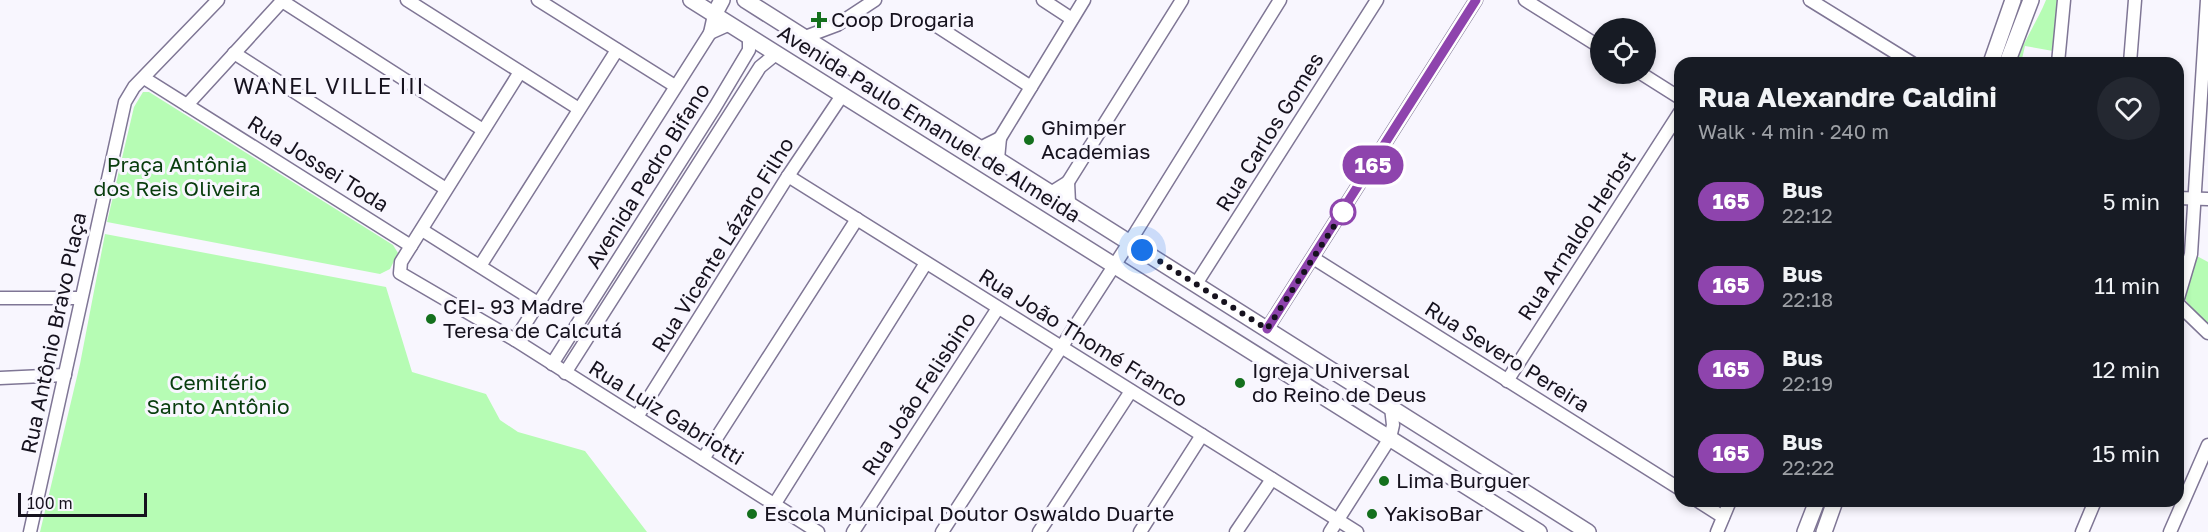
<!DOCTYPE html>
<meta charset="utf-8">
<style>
body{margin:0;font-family:"Golos Text",sans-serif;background:#242831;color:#f1f3f6;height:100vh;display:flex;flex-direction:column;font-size:22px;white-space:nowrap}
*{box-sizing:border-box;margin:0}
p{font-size:20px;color:#9ea1a6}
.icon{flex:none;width:33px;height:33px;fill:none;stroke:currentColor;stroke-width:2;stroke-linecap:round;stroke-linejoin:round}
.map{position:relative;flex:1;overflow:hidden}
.side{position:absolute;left:1674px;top:57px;width:510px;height:450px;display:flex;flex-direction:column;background:#171b24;border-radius:18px;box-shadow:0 3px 9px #0003}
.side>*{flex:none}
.badge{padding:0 12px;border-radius:20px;font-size:21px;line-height:39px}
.buttons{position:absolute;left:1590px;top:18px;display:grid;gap:12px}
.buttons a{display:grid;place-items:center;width:66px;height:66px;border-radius:50%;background:#171b24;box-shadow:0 3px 9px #0003;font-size:30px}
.scale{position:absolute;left:18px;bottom:15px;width:129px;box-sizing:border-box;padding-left:6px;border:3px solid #16121e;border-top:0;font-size:16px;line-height:21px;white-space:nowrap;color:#16121e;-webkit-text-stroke:4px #f8f6fe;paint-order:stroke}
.you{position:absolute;width:30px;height:30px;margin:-15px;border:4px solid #fff;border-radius:50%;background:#1a73e8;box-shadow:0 0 0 9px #1a73e833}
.map>.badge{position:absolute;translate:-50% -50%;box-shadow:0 0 0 3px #fff}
.round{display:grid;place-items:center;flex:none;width:63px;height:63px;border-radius:32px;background:#242831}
.summary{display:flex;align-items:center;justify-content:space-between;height:102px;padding:0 24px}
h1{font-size:28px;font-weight:700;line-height:45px}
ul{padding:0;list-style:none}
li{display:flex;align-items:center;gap:18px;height:84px;padding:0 24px}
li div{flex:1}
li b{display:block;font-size:22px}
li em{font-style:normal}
li .badge{min-width:66px;font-weight:700;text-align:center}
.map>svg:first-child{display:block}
.green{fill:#b6fcb4}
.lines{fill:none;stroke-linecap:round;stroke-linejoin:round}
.minor-casing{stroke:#7f7695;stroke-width:15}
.major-casing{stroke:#7f7695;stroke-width:18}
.minor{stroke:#fff;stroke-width:12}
.major{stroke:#fff;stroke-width:15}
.line-casing{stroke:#fff;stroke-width:14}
.line{stroke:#8e44ad;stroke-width:9}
.walk{stroke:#16121e;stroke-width:6;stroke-dasharray:0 10.8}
.poi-dot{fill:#14701d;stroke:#f8f6fe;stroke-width:2}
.stop-dot{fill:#fff;stroke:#8e44ad;stroke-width:3}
.labels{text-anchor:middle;stroke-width:6;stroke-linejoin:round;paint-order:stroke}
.poi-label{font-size:21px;fill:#16121e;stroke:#f8f6fe;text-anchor:start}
.street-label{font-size:21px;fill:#16121e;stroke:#f8f6fe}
.park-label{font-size:21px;fill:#083d0d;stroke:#f8f6fe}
.neighbourhood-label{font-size:22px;letter-spacing:1.5px;fill:#16121e;stroke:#f8f6fe}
</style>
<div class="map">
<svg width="2208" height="532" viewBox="0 0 2208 532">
<rect width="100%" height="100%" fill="#f8f6fe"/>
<!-- green -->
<g class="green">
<path d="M2046,0h12l-5,51 -28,-5 -4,17h-5c8,-23 21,-41 30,-63z"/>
<polygon points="143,92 149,92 393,245 398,253 390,269 380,274 107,222 134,107"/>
<polygon points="105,234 386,287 412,372 486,394 500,420 518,432 585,451 647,532 40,532 80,364"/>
<polygon points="2195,255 2208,262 2208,324 2189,305 2184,297"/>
</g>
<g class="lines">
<defs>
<g id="minor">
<polyline points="407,0 579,109"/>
<polyline points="538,0 675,86"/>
<polyline points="1043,0 1072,19"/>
<polyline points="1525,0 1600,47"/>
<polyline points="1810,0 1912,63"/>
<polyline points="282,1 483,130"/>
<polyline points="714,15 710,33 730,24"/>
<polyline points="929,21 1031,87"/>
<polyline points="805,37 837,25 875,0"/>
<polyline points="234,53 446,189"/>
<polyline points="2058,63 2064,0"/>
<polyline points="2130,63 2135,0"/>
<polyline points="520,72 411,246 401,262 400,273 515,340 818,532"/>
<polyline points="1642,74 1680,98"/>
<polyline points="144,78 411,246"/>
<polyline points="187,105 283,0"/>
<polyline points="1000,138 1084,0"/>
<polyline points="980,148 1000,138 998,159"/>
<polyline points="788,176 1357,532"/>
<polyline points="1068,182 1182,0"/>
<polyline points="1052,192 1068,182 1069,203"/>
<polyline points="2178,198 2208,199"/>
<polyline points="422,230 538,303"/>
<polyline points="1313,258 1680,489"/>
<polyline points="480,266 617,50"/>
<polyline points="1196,284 1377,0"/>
<polyline points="0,298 81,298"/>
<polyline points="2178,298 2191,254 2207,0"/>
<polyline points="2178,304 2208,333"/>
<polyline points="1267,329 1476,0"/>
<polyline points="515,340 710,33"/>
<polyline points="552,364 715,107 749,50 749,35"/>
<polyline points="565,373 760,67 777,53"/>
<polyline points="0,378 65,375"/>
<polyline points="1507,381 1680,112"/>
<polyline points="637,417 788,176 843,94"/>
<polyline points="703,459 857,219"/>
<polyline points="1698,501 1723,517"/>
<polyline points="774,505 926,263"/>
<polyline points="30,532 125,102 134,87 218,0"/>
<polyline points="853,532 998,308"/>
<polyline points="942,532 1134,235 1280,0"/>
<polyline points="1039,532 1131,391"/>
<polyline points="1140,532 1202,435"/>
<polyline points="1236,532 1272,479"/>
<polyline points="1330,532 1390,438 1393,425 1391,407"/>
<polyline points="1717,532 1730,501"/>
<polyline points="2082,532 2095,501"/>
<polyline points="2170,532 2208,445"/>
</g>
<g id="major">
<polyline points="691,0 1539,532"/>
<polyline points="745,0 1588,532"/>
<polyline points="714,15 722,0"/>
<polyline points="1991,63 2013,0"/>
<polyline points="2007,63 2031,0"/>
<polyline points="1805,532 1817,501"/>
<polyline points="1824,532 1835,501"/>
</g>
</defs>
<!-- minor casing -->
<use href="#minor" class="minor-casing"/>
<!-- major casing -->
<use href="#major" class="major-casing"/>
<!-- minor -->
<use href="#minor" class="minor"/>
<!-- major -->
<use href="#major" class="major"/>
</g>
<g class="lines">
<defs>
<polyline id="line" points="1267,329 1476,0"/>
</defs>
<!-- line casing -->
<use href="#line" class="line-casing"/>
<!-- line -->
<use href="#line" class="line"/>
<!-- walk -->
<polyline class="walk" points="1142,250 1267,329 1349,203 1343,212"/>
</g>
<!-- markers -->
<g class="poi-dot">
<path d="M816 11h6v6h6v6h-6v6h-6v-6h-6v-6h6z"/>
<circle cx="1029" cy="140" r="6"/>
<circle cx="431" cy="319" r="6"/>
<circle cx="1240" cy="383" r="6"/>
<circle cx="1384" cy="481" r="6"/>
<circle cx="752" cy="514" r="6"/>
<circle cx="1372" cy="514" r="6"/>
</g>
<circle class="stop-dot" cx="1343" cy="212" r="12"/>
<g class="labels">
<!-- poi labels -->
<g class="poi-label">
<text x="831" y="27">Coop Drogaria</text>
<text x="1041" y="135">Ghimper<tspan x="1041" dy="24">Academias</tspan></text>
<text x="443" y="314">CEI- 93 Madre<tspan x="443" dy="24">Teresa de Calcutá</tspan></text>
<text x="1252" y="378">Igreja Universal<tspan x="1252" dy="24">do Reino de Deus</tspan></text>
<text x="1396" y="488">Lima Burguer</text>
<text x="764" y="521">Escola Municipal Doutor Oswaldo Duarte</text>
<text x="1384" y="521">YakisoBar</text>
</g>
<!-- street labels -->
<g class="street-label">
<text transform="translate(929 124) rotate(32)" y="7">Avenida Paulo Emanuel de Almeida</text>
<text transform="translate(1270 132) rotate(-58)" y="7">Rua Carlos Gomes</text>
<text transform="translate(318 164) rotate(32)" y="7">Rua Jossei Toda</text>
<text transform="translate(648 176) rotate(-58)" y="7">Avenida Pedro Bifano</text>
<text transform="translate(1577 236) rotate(-57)" y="7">Rua Arnaldo Herbst</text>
<text transform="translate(723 245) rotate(-58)" y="7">Rua Vicente Lázaro Filho</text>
<text transform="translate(54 333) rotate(-78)" y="7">Rua Antônio Bravo Plaça</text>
<text transform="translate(1083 338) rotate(32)" y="7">Rua João Thomé Franco</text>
<text transform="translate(1507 357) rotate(32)" y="7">Rua Severo Pereira</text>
<text transform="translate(919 394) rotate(-57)" y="7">Rua João Felisbino</text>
<text transform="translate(666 413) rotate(32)" y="7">Rua Luiz Gabriotti</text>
</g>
<!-- park labels -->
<g class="park-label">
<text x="177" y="172">Praça Antônia<tspan x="177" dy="24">dos Reis Oliveira</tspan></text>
<text x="218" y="390">Cemitério<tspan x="218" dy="24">Santo Antônio</tspan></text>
</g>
<!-- neighbourhood labels -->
<g class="neighbourhood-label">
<text x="329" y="94">WANEL VILLE III</text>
</g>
</g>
</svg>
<div class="buttons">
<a><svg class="icon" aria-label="locate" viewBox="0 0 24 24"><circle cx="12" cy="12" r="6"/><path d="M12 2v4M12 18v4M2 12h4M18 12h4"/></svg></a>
</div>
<div class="scale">100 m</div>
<div class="you" style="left:1142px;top:250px"></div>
<b class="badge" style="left:1373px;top:165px;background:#8e44ad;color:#fff">165</b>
<section class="side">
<div class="summary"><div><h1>Rua Alexandre Caldini</h1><p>Walk · 4 min · 240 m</p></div><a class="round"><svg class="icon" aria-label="heart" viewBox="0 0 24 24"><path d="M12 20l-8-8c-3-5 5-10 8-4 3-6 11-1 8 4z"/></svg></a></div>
<ul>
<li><span class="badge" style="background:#8e44ad;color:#fff">165</span><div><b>Bus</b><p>22:12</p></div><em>5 min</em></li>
<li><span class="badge" style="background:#8e44ad;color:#fff">165</span><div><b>Bus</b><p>22:18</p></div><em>11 min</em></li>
<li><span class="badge" style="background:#8e44ad;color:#fff">165</span><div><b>Bus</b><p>22:19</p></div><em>12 min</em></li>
<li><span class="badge" style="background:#8e44ad;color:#fff">165</span><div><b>Bus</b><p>22:22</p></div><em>15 min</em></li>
</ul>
</section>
</div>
